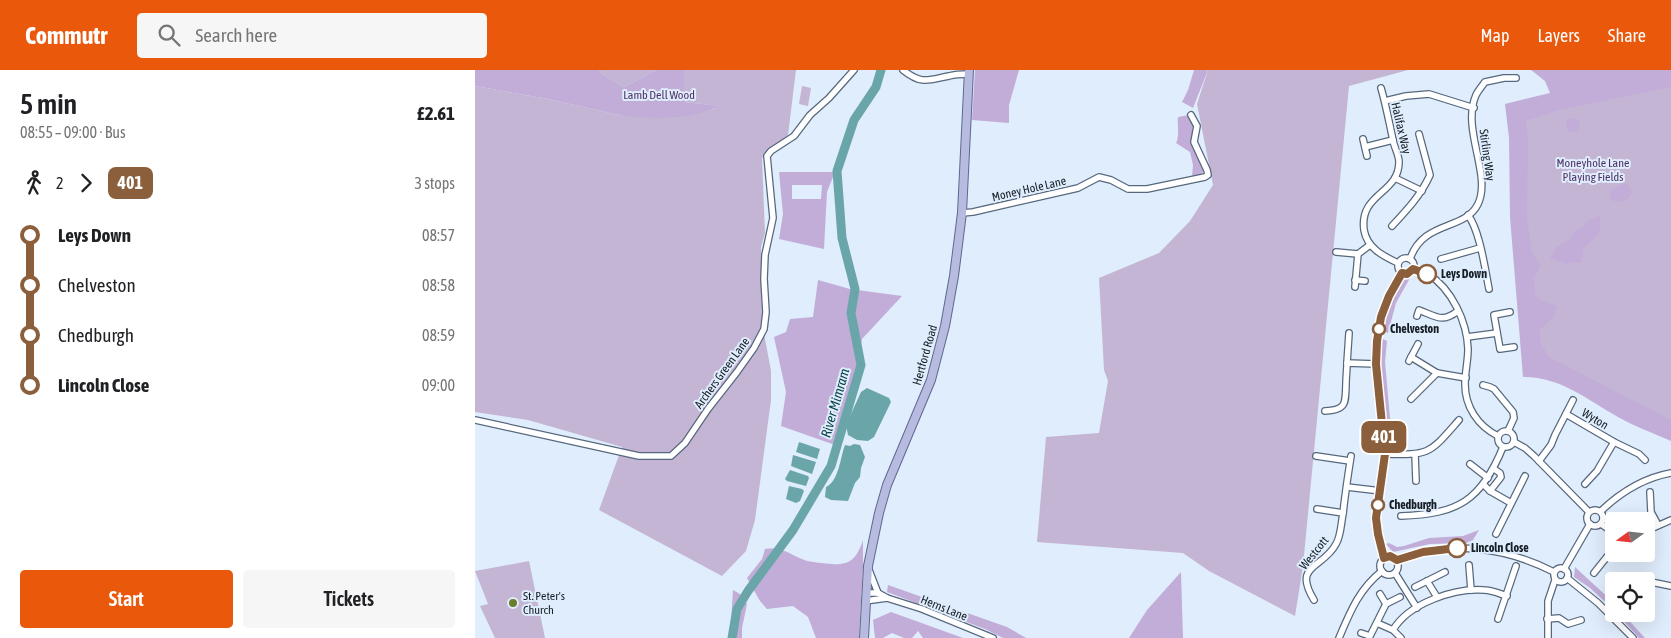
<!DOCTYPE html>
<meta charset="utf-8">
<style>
body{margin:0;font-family:"Asap Condensed",sans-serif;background:#f6f6f6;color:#202124;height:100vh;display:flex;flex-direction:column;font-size:19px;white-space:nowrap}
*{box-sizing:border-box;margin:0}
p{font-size:16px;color:#757577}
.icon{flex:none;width:28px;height:28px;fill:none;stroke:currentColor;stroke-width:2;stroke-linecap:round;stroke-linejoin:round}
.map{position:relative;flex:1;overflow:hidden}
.details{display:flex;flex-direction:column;background:#fff;width:475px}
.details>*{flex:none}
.badge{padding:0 10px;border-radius:8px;font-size:18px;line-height:32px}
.needle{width:32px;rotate:255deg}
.controls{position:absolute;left:1130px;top:442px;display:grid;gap:10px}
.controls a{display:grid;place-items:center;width:50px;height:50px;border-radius:5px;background:#fff;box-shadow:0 5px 20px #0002;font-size:25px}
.map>.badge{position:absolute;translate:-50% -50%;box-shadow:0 0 0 2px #fff}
.legs{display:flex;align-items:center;gap:8px;height:55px;padding:0 20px;font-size:16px}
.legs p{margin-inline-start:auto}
.headline{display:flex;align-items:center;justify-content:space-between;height:85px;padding:0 20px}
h1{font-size:28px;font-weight:600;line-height:38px}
.cta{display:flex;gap:10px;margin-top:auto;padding:10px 20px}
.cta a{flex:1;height:58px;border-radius:5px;background:#ea580c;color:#fff;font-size:20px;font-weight:600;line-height:58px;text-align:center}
.cta a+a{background:#f6f6f6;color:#202124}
ul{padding:0 20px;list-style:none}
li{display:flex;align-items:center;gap:18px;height:50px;font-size:19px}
li i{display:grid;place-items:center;width:8px;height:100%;margin:0 6px;background:currentColor}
li i::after{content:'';width:12px;height:12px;margin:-6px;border:4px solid;border-radius:50%;background:#fff}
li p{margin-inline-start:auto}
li:first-child i{background:linear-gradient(#0000 50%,currentColor 0)}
li:last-child i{background:linear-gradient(currentColor 50%,#0000 0)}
header{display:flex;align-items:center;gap:30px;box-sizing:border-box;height:70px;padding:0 25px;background:#ea580c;color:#fff}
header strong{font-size:24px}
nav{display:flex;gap:28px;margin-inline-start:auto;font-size:18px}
.search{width:350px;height:45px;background:#f6f6f6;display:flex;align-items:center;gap:12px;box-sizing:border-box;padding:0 18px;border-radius:5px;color:#757577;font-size:19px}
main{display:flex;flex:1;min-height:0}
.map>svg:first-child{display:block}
.green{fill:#c4b5d5}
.forest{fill:#c1add7;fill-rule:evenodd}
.water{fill:#6aa6a9}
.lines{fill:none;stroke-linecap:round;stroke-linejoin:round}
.river{stroke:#6aa6a9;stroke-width:9}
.minor-casing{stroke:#56687e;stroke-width:8}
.major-casing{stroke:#616792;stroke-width:10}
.minor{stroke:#fff;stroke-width:5.5}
.major{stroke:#b8bbe0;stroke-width:8}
.line-1-casing{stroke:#fff;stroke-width:11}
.line-1{stroke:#8b5e3c;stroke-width:8}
.stop-1-dot{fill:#fff;stroke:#8b5e3c;stroke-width:2.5}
.poi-dot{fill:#6b7e2e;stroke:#e0edfc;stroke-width:2}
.labels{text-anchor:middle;stroke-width:4;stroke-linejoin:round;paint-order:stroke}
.park-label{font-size:12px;fill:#4d3166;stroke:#e0edfc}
.street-label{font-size:12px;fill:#161e26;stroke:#e0edfc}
.stop-label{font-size:12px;font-weight:bold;fill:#161e26;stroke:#e0edfc;text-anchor:start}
.poi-label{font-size:12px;fill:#161e26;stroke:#e0edfc;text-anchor:start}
.water-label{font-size:14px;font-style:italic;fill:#0b4447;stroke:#e0edfc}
</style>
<header>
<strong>Commutr</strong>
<div class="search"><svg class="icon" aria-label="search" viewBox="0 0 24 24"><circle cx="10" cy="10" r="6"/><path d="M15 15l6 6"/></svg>Search here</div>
<nav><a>Map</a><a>Layers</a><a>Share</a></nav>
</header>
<main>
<section class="details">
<div class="headline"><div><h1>5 min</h1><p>08:55 – 09:00 · Bus</p></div><b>£2.61</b></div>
<div class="legs"><svg class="icon" aria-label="walk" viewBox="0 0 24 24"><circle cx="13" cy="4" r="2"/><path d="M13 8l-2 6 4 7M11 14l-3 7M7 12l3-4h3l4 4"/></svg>2<svg class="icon" aria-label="forward" viewBox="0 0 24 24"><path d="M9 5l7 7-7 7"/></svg><b class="badge" style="background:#8b5e3c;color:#fff">401</b><p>3 stops</p></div>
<ul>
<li><i style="color:#8b5e3c"></i><b>Leys Down</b><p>08:57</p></li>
<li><i style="color:#8b5e3c"></i><span>Chelveston</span><p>08:58</p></li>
<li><i style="color:#8b5e3c"></i><span>Chedburgh</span><p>08:59</p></li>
<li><i style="color:#8b5e3c"></i><b>Lincoln Close</b><p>09:00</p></li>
</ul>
<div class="cta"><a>Start</a><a>Tickets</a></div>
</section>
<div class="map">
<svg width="1196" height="568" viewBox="0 0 1196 568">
<rect width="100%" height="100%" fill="#e0edfc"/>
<!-- green -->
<g class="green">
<polygon points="124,0 181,0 149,17 127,4"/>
<polygon points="209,0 321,0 313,65 287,88 290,163 286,177 287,253 296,301 296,330 280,450 271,481 247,506 124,440 147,377 53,350 0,342 0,16 73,29 148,46 237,39 245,36 209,32"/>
<polygon points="733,0 933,0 874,16 828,496 820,546 734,501 708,483 562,472 571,367 624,363 633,311 629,300 624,208 684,183 715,151 738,115 722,34"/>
<polygon points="1196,7 1196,370 1053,296 1034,36"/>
<polygon points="327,16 336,18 333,36 324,34"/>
<polygon points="54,491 70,568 20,568 5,536 13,534 0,501"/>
</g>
<!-- forest -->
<g class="forest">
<polygon points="0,0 124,0 127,4 149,17 181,0 209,0 209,32 246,36 215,46 183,48 148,46 73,29 0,16"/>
<polygon points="500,0 544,0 534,35 534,53 497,50"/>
<polygon points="719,0 733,0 718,38 707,32 713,20"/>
<path d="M1056,0h140v17l-112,23 -33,11 2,18 -1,80 5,34 9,13 -7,10 1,19 8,6 14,5 -4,12 -14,12 2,14 8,13 122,63v21c-18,-8 -37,-15 -53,-24 -32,-18 -57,-40 -95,-40l-13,-160 -1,-79 -4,-34 45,-11 -5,-12z"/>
<path d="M714,45l4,11 -2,17 13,28 -4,4 -8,2 1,-12 -3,-13 -14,-9c4,-7 1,-18 2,-26z"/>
<circle cx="1098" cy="55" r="7"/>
<path d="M304,102h56l-8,20 -3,57 -45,-10 4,-25zM317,115h30l-1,14h-29z"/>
<path d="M1152,114l5,8c-5,10 -11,12 -21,8l-2,-7 10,-8z"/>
<path d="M1125,146c3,25 -7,19 -18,35l1,6 -2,6 -8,-1 -7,2 -16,-6 7,-11 13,-8 7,-10 5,-1 4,-6 9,-5z"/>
<polygon points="935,208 921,233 913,263 908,261 915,234 929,210"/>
<polygon points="343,210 375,219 427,226 387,269 381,307 360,375 306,356 311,322 299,267 311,262 315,249 338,247"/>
<path d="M906,268l6,3 -2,21 6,67 -4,4c-4,-32 -7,-63 -6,-95z"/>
<polygon points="1004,460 998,470 991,473 955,474 918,482 911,474 914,473 922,477 929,476 954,468 988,466"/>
<path d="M388,470v26l-4,72h-43l-8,-21 -15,-11 -26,3 -7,-8 -13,-23 15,-19 3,-10c19,-2 21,4 37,10 6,3 13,3 19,4 24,3 34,2 42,-23z"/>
<polygon points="1100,497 1139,533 1139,540 1115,518 1099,507"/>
<polygon points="706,502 708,568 654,568 672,540"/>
<polygon points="413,515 532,557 551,568 528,568 510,559 412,522"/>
<polygon points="258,520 265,524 272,534 267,558 267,568 255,568"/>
<polygon points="416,542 488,568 448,568 443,561 437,568 429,568 417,563 408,568 400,568 398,550"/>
<polygon points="1148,544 1170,568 1164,568 1145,547"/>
</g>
<!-- water -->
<g class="water">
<polygon points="392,318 414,328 416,332 399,367 393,371 382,370 373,365 371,355 386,322"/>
<polygon points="324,372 345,379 342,389 321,382"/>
<path d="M379,374l6,1 5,12 -4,11 -1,9 -5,6 -7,18 -17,-1 -6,-3 1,-10c13,-6 14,-29 19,-42l5,1z"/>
<polygon points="318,385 341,392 337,404 316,396"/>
<polygon points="315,400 333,406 334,408 331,416 312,411 310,409"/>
<polygon points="314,416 327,419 329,421 325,431 321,433 311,429"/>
</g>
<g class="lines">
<!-- river -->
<polyline class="river" points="257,568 262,539 273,521 318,460 356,396 386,295 376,243 380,219 367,168 362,101 379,50 401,17 406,0"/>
<defs>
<g id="minor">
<path d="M428,0c19,15 25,10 46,6 7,-2 13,-2 20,-2"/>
<path d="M906,18c5,17 8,34 12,52 1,7 6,15 6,22 0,32 -40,31 -35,68 3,18 19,26 34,33"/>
<polyline points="910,31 931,26 954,24 999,38"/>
<polyline points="888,69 892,86"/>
<polyline points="890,77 918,70"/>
<polyline points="920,108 947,121"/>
<polyline points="487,143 498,142 603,118 624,107 636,110 653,119 672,119 730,107 733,105 732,100 719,72 722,56 716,45"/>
<path d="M993,145c12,16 17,54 21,74"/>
<path d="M917,156c15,-16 29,-31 38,-51l-11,-41"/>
<polyline points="861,182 883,184"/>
<circle cx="931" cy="196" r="8"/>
<path d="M935,189c13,-39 55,-28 68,-55 14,-29 -17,-75 -2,-109 2,-4 6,-9 9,-13l19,-4h12"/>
<polyline points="966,189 1005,178"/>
<path d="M938,199c5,2 10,3 15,5 24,15 39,48 40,75 0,12 -3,23 -3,35 0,23 13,42 33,52"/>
<polyline points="880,210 890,211"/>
<polyline points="880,217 883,184 895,175"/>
<polyline points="1035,242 1019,245 1025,279 1039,277"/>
<path d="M942,246l2,-6c18,7 23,13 39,1"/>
<polyline points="992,267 1022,263"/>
<polyline points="936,287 962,303 991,308"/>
<polyline points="934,291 943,274"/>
<polyline points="872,293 874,263"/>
<polyline points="1008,315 1015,317 1019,319 1038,342 1039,348 1033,361"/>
<polyline points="936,329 962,303"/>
<path d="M850,341c23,-1 20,-9 21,-27 0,-7 1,-14 1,-21l29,1"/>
<polyline points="1091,344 1139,372 1164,384 1170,390"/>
<polyline points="0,350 164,386 196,386 210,373 233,339 262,302 279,278 289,259 291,242 289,209 290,185 298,148 292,86 296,81 319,66 335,45 354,28 379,0"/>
<circle cx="1031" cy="369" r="8"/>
<polyline points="1039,372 1050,378 1059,386 1114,442"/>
<path d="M910,384c46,1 44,0 74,-34"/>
<polyline points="940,384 941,411"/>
<polyline points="841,386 875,391"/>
<polyline points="1064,391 1076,375 1080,365 1098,330"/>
<polyline points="995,394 1013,408"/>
<polyline points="1110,414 1122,401 1139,372"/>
<polyline points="1009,415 1015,421 1026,407 1025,403 1019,399"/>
<polyline points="872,417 906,421"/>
<polyline points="1015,421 1036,433"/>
<polyline points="1175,422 1176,442 1183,455"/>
<polyline points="842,439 868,443"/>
<circle cx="1120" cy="448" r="8"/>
<path d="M1126,441c20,-19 42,-33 70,-38"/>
<path d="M926,446c57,-2 80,-15 102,-69"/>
<polyline points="1126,454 1139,463"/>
<polyline points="1171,461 1196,450"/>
<polyline points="1021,464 1050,406"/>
<circle cx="914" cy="496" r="9"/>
<polyline points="909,488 903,464 901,448 910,384 901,294 902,271 906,247 914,226 927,203"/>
<path d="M922,490c53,-20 108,-13 157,12"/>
<polyline points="994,495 996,520"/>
<circle cx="1086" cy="505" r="7"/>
<polyline points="1089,499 1115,454"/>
<polyline points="394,500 403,523"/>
<polyline points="920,503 942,538"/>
<polyline points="1119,503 1139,478"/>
<polyline points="1092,508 1123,533 1158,568"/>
<polyline points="952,511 962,527"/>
<polyline points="940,517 970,502"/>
<polyline points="1171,518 1176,512 1196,516"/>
<polyline points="391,523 403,523 412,528 447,539 518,568"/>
<polyline points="905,524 911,534"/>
<path d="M839,530c-22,-36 9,-31 22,-56 5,-8 5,-21 7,-30 2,-20 5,-39 8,-58"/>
<polyline points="390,531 412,528"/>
<polyline points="1023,549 1041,496"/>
<polyline points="1072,549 1084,548 1093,554 1106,550"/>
<polyline points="902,553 918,560 926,568"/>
<path d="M918,560c16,-27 61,-42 91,-40 8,0 16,4 23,6"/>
<polyline points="886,563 895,566 911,534 925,527"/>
<path d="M864,568c11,-26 20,-49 43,-67"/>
<polyline points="1073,568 1073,531 1080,510"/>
</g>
<polyline id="major" points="389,568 393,496 404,443 412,415 456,310 470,256 479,206 487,143 494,0"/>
</defs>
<!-- minor casing -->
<use href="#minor" class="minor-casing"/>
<!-- major casing -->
<use href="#major" class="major-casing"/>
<!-- minor -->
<use href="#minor" class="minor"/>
<!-- major -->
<use href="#major" class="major"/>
</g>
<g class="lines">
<defs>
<polyline id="line-1" points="952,204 938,199 932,204 927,203 914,226 906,247 902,271 901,294 910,384 901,448 903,464 909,488 915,486 922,490 948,482 982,478"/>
</defs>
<!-- line-1 casing -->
<use href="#line-1" class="line-1-casing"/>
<!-- line-1 -->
<use href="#line-1" class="line-1"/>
</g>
<!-- markers -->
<g class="stop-1-dot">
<circle cx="952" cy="204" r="9"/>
<circle cx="904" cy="259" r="6"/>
<circle cx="903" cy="435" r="6"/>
<circle cx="982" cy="478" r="9"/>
</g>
<circle class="poi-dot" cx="38" cy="533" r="5"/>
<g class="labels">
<!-- park labels -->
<g class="park-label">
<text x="184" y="29">Lamb Dell Wood</text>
<text x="1118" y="97">Moneyhole Lane<tspan x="1118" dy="14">Playing Fields</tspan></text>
</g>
<!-- street labels -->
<g class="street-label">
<text transform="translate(926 58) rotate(77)" y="4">Halifax Way</text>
<text transform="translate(1012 85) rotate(82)" y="4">Stirling Way</text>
<text transform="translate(554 119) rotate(-13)" y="4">Money Hole Lane</text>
<text transform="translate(450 285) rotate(-74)" y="4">Hertford Road</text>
<text transform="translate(247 303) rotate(-54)" y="4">Archers Green Lane</text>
<text transform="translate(1120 349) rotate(31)" y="4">Wyton</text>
<text transform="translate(839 483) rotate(-51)" y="4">Westcott</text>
<text transform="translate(469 538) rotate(22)" y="4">Herns Lane</text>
</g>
<!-- stop labels -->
<g class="stop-label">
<text x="966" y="208">Leys Down</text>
<text x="915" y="263">Chelveston</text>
<text x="914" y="439">Chedburgh</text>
<text x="996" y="482">Lincoln Close</text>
</g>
<!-- poi labels -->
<g class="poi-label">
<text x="48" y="530">St. Peter's<tspan x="48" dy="14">Church</tspan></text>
</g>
<!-- water labels -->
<g class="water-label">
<text transform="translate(360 333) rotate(-74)" y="5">River Mimram</text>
</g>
</g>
</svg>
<div class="controls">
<a><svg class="needle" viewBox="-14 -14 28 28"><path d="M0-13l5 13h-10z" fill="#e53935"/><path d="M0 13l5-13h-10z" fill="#757577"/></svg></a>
<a><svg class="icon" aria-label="locate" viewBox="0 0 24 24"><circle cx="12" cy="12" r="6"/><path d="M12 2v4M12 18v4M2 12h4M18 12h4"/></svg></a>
</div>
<b class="badge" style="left:909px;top:367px;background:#8b5e3c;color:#fff">401</b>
</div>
</main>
